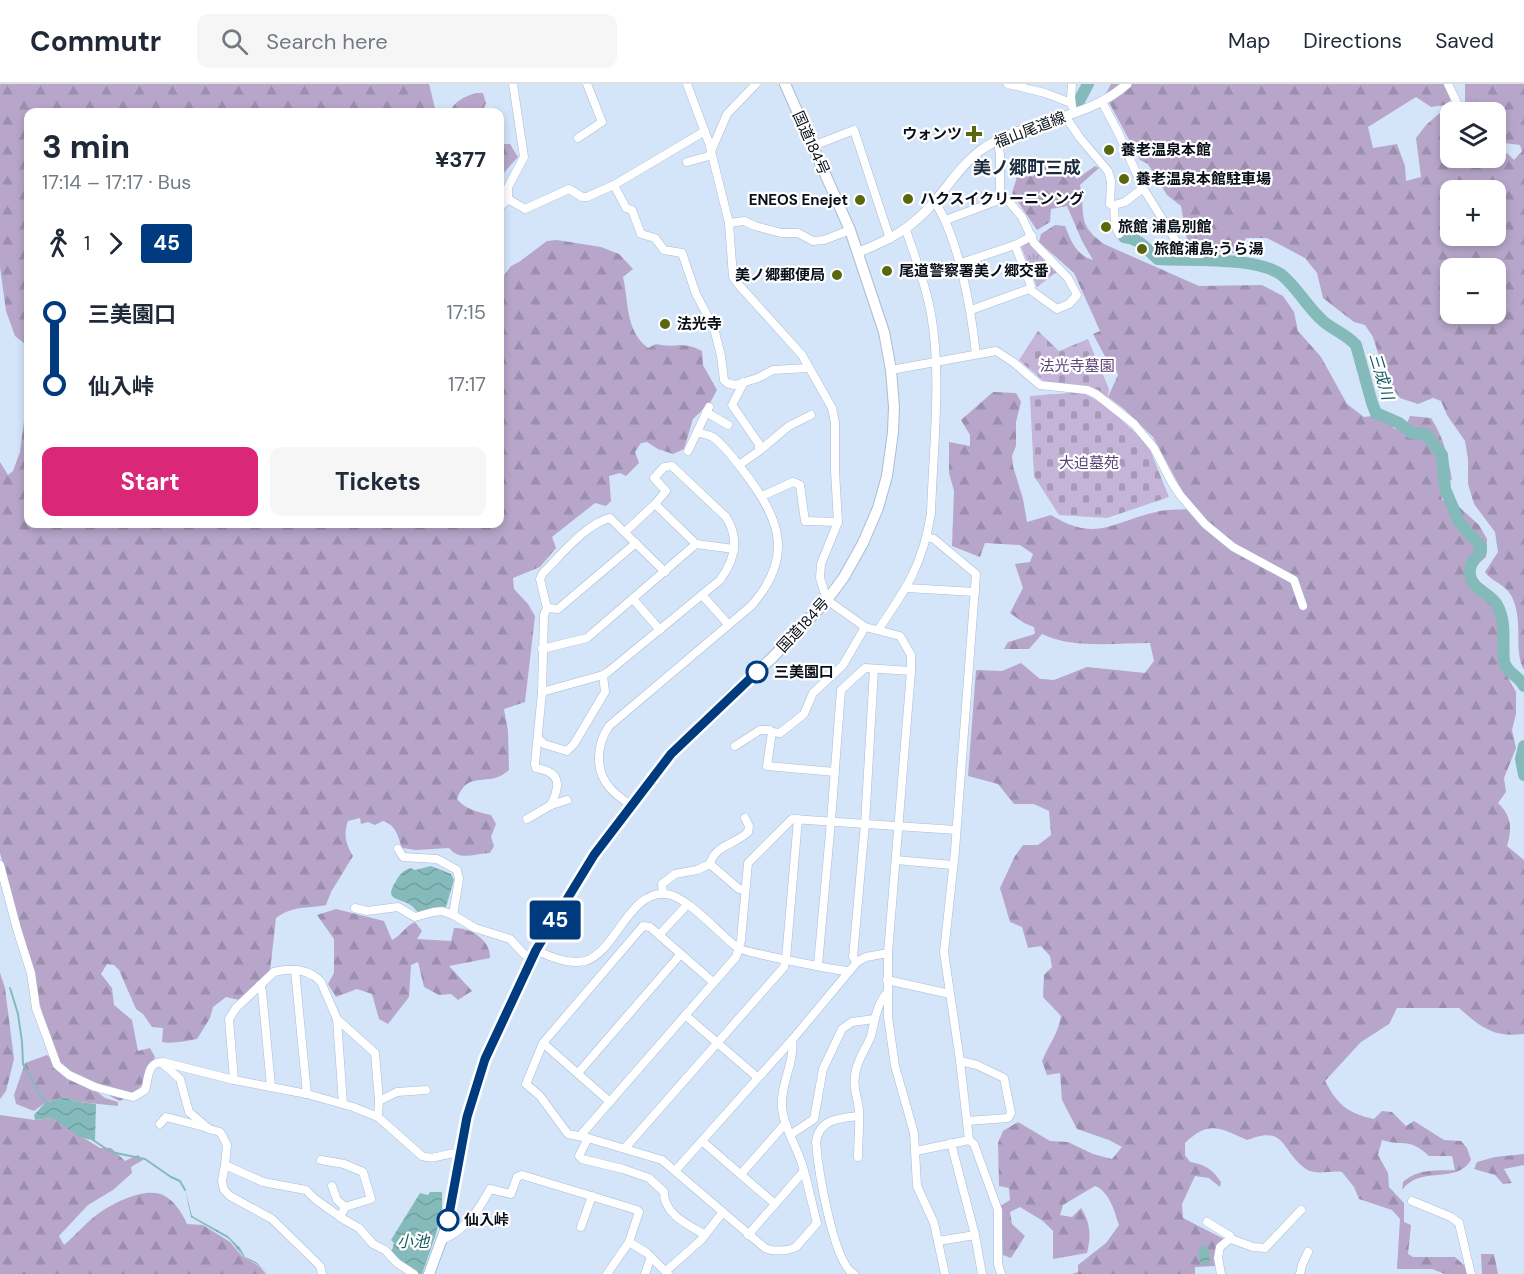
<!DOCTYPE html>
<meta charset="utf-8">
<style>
body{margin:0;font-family:"DM Sans","Noto Sans JP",sans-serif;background:#f6f6f7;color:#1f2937;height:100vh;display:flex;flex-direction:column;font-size:22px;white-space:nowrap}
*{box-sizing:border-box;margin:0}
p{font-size:20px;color:#747a83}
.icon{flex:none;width:33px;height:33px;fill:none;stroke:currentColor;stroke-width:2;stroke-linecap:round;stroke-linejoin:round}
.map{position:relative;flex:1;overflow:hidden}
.details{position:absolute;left:24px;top:24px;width:480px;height:420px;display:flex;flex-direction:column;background:#fff;border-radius:12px;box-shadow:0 3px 9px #0003}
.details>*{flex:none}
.badge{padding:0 12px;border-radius:4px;font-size:21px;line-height:39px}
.buttons{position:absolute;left:1440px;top:18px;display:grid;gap:12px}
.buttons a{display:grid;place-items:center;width:66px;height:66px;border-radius:12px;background:#fff;box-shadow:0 3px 9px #0003;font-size:30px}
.map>.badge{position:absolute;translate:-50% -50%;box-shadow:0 0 0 3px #fff}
.legs{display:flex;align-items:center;gap:9px;height:66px;padding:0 18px;font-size:20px}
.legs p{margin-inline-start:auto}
.headline{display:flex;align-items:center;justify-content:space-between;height:102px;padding:0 18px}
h1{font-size:33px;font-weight:700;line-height:45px}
.cta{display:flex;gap:12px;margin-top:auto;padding:12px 18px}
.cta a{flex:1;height:69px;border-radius:12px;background:#db2777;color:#fff;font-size:24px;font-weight:700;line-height:69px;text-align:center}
.cta a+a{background:#f6f6f7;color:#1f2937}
ul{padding:0 18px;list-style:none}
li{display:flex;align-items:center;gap:21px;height:72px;font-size:22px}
li i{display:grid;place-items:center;width:9px;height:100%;margin:0 8px;background:currentColor}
li i::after{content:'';width:15px;height:15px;margin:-8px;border:4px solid;border-radius:50%;background:#fff}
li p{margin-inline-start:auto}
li:first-child i{background:linear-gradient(#0000 50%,currentColor 0)}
li:last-child i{background:linear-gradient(currentColor 50%,#0000 0)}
header{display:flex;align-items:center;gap:36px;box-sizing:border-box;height:84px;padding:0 30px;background:#fff;border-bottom:2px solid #e0e1e3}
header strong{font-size:28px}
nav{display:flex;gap:33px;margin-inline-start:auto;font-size:21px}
.search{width:420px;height:54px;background:#f6f6f7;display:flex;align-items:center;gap:15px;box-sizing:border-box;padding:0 21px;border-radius:12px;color:#747a83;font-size:22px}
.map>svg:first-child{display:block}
.grass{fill:url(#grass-tufts)}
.forest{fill:url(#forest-firs);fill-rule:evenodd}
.cemetery{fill:url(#cemetery-stones)}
.water{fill:url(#water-waves)}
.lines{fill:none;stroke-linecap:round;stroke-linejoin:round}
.stream{stroke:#85babb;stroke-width:2}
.river{stroke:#85babb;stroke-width:12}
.minor-casing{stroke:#a7bcd5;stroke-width:9}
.major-casing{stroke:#a7bcd5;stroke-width:10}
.highway-casing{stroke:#a7bcd5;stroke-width:12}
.minor{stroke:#fff;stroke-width:8}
.major{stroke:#fff;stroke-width:9}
.highway{stroke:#fff;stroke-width:10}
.line-1-casing{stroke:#fff;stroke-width:14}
.line-1{stroke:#003b80;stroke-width:9}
.poi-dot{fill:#59670d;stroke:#fff;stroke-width:2}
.stop-1-dot{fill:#fff;stroke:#003b80;stroke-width:3}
.labels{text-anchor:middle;stroke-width:4.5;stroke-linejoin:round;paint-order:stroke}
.street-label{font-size:15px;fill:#080f18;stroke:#fff}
.poi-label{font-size:15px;font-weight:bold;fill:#080f18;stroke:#fff;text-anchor:start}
.park-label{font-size:15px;fill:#5c4375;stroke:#fff}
.stop-label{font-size:15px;font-weight:bold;fill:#080f18;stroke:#fff;text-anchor:start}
.water-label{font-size:16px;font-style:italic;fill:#135c5f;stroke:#fff}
.quarter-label{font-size:18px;font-weight:bold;fill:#1a2b3e;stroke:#fff}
</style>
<header>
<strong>Commutr</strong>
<div class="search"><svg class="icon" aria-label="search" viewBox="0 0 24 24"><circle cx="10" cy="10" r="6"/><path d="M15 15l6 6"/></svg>Search here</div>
<nav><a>Map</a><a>Directions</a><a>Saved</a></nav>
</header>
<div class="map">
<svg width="1524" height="1190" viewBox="0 0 1524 1190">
<defs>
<pattern id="grass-tufts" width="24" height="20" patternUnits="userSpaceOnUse" patternTransform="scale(1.5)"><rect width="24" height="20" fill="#c4b4d7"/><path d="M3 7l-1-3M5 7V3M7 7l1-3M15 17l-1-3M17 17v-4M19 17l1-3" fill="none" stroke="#a79ab8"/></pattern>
<pattern id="forest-firs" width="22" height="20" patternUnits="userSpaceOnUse" patternTransform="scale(1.5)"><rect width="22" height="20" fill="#b7a6ca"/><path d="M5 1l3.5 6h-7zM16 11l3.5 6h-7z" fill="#9c8ead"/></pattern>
<pattern id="cemetery-stones" width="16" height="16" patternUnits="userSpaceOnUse" patternTransform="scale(1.5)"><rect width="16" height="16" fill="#c4b4d7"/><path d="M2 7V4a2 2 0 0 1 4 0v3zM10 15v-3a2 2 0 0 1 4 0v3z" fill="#a79ab8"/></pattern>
<pattern id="water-waves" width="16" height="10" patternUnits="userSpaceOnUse" patternTransform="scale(1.5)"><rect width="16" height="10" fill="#85babb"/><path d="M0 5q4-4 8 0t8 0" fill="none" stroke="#719fa0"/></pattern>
</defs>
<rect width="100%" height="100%" fill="#d4e5fa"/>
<!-- grass -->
<polygon class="grass" points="1031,156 1058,187 1037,203 1021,162"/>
<!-- forest -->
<g class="forest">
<polygon points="0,0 429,0 436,28 28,28 28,262 15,252 6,227 0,183"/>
<path d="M1111,0h334l7,15 -7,6 -14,2 -15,-10 -48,30 5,21 24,-4 8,22 1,15 15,-4 -5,-39 10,-13 15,-13 5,15 4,2v29h15v2l7,4 35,-11 7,7 8,-9 -2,-6 -24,-3v-30h-28l-3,-6v-22h59v586c-11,-19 0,-48 -12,-73 -6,-13 -19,-14 -27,-25l13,-20 -3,-20 -21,-28 -6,-20v-25l-3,-18 -18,-26 -6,-14 -8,-3 -15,6 -18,-6 -8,-10v-11l-12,-18 -7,-22 -8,-12 -11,-3 -31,-24 -6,-25 -12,-15 -38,-20h-21l-7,15 -37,-1 -14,-7 -7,-39 -14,-11 -19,-31 -8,-4 -35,-65zM1450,106h46v46h-46zM1450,184h46v46h-46z"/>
<path d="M476,9h7l3,10 -4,9h-32c4,-11 14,-15 26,-19z"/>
<polygon points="500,60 510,60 518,73 500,93"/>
<path d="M1034,81c13,1 23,8 37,6l6,8 18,-13 4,2 -19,17c6,30 -4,39 24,59l95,42 63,-1 21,11 11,16 4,19 23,26 26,47 17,13 16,-2 15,5 -2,8 11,2 6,-14 21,2c13,20 17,39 21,62l-12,2 2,18 15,5 22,20 8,14 -1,18 -16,14 2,10 29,19 4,13 3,22 -4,28 2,11 10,18v22l-4,16 4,18 -12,30 2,14 -8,11c14,13 14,27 9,43l17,14v174c-31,4 -43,-7 -65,-26h-62l-8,16 -28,18 -36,39c13,24 22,32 49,38l8,-8 10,1 14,14 8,-5 30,19 17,1 6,7 4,12c-15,25 -51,5 -69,30l1,-8c16,-14 32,-11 52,-12l-3,-14h-23c-20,-19 -25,-9 -47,-16l-4,15 10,18 1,14 15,16v19l7,3 -3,29 5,3h42l11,10 2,7h-23l-13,-5h-35l3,-50 -8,-9 -33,-11 -5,-12 -12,-15c-11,-2 -26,4 -36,-3 -26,-18 -19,-45 -59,-29 -27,-12 -38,-20 -62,3v12l5,7c16,3 22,7 31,20l-1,5 -11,-9 -14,-2 -13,28 1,14 41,21 -3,2 -4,10 -1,15 -21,1v7h-123l6,-2v-7l28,-22 13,-18c-4,-13 -10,-34 -24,-39l-32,19 -3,10 12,2 9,-9c10,16 10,28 6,45l-34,6v-28l-10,-10 -23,-14 -10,5 2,12 13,12 -14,22 -8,-3 -3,-49 10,-6 -1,-12 -10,-2 -1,-43 5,-12 15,-9 32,19 18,1 25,12 19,5 10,-12 -13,-7 -32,-11 -15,-29 -2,-27 -13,2 -5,-14c7,-17 16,-27 19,-45l-18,-19 1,-22 8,-8 -2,-11 -9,-10 -13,2 -6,-21 -12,-5 -10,-34 15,-32 8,-11h15l13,-10 -2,-24 -15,-7h-20l-16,-20 -30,-8 8,-106 26,1 19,-8 19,16 14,1 33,-13 58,6 9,-12 -4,-18c-33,0 -78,6 -108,-9l-13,15h-25l4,-7 27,-8 -1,-7 -10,-4 -14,-10 13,-25 -8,-24 15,-2 3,-8 -13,-9 -35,-2 -5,14 -28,-11 2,-55 -5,-18v-31l21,4v-11l-9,-15 32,-28 23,1 5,9 -5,20v24l-4,10 1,10 10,33 4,23 24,-7c45,28 61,7 105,-3 10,-3 22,-2 33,-3l-3,-11 -33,-61 -29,-28 -16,-12 10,-22 -2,-5 -8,-8 -15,-28 7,-3 -26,-58 -35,-31 2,-8 14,-9 10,1c6,15 11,29 28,34l-11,-19 -15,-35 -16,3 -1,13 -13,8 -25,-37 5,-16 17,-1z"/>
<path d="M557,156l44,7 18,7 14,15 -10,8c6,26 2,53 25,71l8,-4c20,5 25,-4 46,7l1,14 14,25 -7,13 -17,16 -9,30 -11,5 -15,-5 -11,-7 -6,1 -6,9 4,11 -13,13 -6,-3 -11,3 2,25 -5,5 -11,-3 -43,34 4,11 -16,19 -27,11 1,11 14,15 7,12 -10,86 -21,7 4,22 1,39c-20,19 -41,-2 -52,29 9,11 21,13 34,16l5,9 -5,13 3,9 -4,7c-16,0 -29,9 -41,-5l-33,2 -14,-2c-4,-12 -6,-23 -19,-27l-8,4 -7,-3 -7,2 -1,-6 -12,3c-5,14 -2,23 5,35l-22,36 -5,13c-20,4 -32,0 -50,13l-6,53 -31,29 -13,-3 -13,10 -3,11 -13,21c-11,2 -25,5 -35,3l1,-14 -11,-1 -9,-13 -7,-5 -17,-39 -5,-5 -7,-1 -6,10 11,14 2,17 18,15 6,31 12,-3 5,9c-11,23 -11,34 -35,44 -13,-5 -21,-16 -33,-17l18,14 13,4v4l-39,-4 -15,-5 -19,6 -11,8 -18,-7 -2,-9 11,-32 22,-8 8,7 -55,-209v-391l8,13 5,-4 7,-19 8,-62v134h472v-243l11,-15 8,-4 28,-21z"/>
<path d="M336,825l48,12 8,19c10,-5 13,-14 23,-18l7,9 -5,8 34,2 3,-13c16,-1 37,12 36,30l-41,8 23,25 -14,9 -7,-6 -12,1 -15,-8 -6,-25 -7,3 -2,32 -21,27 -9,-5 -7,-25 -15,-5 -21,8 -8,-13 6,-11v-34l-17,-24z"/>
<polygon points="0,889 5,904 14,975 6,1007 0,1015"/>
<path d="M0,1031l35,5 17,-2 48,30h11l14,13 13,-6 5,5 -12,7 1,6 -19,17 -25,15 -29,31 5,9c12,-10 24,-25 38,-34 15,-10 44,-24 61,-16 12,6 19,18 24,29l16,1 27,17 12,14 17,10 7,8h-266z"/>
<polygon points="1524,1070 1524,1081 1504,1085 1512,1099 1503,1100 1495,1091 1474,1085 1477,1078 1495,1073"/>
<polygon points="1481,1170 1494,1170 1498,1190 1482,1190"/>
</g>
<!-- cemetery -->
<g class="cemetery">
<polygon points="1038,247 1059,267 1088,255 1109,305 1107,316 1081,303 1046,299 1019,276"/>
<polygon points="1082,308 1108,323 1148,361 1169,413 1107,434 1059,431 1034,392 1030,312"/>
</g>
<!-- water -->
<g class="water">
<path d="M431,782l20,8 3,6 -8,27 -26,7c-4,-3 -7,-8 -11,-10 -13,-7 -25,-4 -13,-23 4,-7 7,-10 14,-13l5,2z"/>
<polygon points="64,1013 79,1018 96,1020 95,1057 80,1053 52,1034 35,1036 34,1031 45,1019"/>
<polygon points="185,1105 192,1132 228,1152 240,1164 245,1173 256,1178 268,1190 257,1180 244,1173 229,1155 191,1133"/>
<polygon points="430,1108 442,1108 442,1125 436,1150 422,1190 420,1190 406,1184 389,1167 392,1166 394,1159 391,1156 420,1109 428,1111"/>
<path d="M1204,1161l3,1c3,5 4,14 1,19l-5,1 -5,-9 1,-9z"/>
</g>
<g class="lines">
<!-- stream -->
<g class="stream">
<polyline points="10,904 18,930 22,958 23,980 41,1012 49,1021"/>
<polyline points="93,1056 111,1068 145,1075 171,1093 180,1097 185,1106"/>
</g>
<!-- river -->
<g class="river">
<polyline points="1079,17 1088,0"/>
<path d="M1124,153c16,1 23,13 34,22 33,2 100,-3 125,17 15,13 25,32 40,45 10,9 23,13 33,24l16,58 4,10 23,10 13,10 14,1 16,21 3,34 14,33 22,25v4c-5,7 -13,14 -11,24 2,15 21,18 27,30 10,18 5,37 7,56 2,12 15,15 20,25"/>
<polyline points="1524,662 1521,675 1524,691"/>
</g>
<defs>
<g id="minor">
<polyline points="687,0 709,59 729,139 733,193 738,200 802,271 832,324 835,339 835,387 838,438 821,480 820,494 827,516 865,543 900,552 911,571 911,587 888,869 888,933 895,982 914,1049 917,1102 934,1139 945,1190"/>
<polyline points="1008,0 1045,9 1071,19"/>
<polyline points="1072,0 1071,14 1072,22"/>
<polyline points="1448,0 1458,21"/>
<polyline points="1102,18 1118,48 1143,104 1176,157 1192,170 1201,170"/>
<polyline points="1065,32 1080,54 1108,87 1111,97 1110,120 1114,121 1115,140 1119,150"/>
<polyline points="578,54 602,38 587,0"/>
<polyline points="998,58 1000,71 1000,107 1022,133 1034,159 1068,194 1077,211 1069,220 1057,225 1029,205"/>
<polyline points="813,62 854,46 890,155"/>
<polyline points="687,78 709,72 727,30 756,0"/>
<polyline points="614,101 626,124 632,126 641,150 655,154 664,166 682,169 696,210 714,244 721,272 724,296 727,299 735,301 758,294 773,286 808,284"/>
<polyline points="508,115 508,103 524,73 513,0"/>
<path d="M935,118c24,37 36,107 41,152"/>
<polyline points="1114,121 1125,118 1143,104"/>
<polyline points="500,123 508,115 525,125 569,105 582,113 587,113 614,101 705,47"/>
<polyline points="946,136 1004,114"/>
<polyline points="729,139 744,137 755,142 781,149 798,149 813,157 824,156 850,146"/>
<polyline points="958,180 1015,161 1032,152"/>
<polyline points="971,226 1029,205 1031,202 1015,161"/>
<polyline points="891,286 996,267 1013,278 1040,301 1087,306 1096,310 1134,340 1154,364 1171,397 1180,411 1205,440 1233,463 1294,496 1303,522"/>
<polyline points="706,328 728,341"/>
<polyline points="688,367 709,323"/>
<polyline points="759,367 789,342 811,331"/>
<polyline points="739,381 759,367 759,360 732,321 744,298"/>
<polyline points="762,412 793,398 800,401 805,437 838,438"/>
<polyline points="655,420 696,460"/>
<polyline points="927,453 934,455 976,490 955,767 944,868 960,977 969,1056 974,1060 998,1126 998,1180 1001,1190"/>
<polyline points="907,504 975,508"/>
<polyline points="702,511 728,540"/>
<polyline points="633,515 660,546"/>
<polyline points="547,524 558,525 636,459"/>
<path d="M878,546c29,-42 45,-66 53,-117 2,-62 11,-138 0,-199 -5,-29 -16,-57 -25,-84"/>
<polyline points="542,565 587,554 696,460 734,465"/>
<path d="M542,608l61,-17 5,-3 112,-92c15,-20 20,-41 6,-63l-54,-51 -8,1 -10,11 12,13 -11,13 -30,28"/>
<polyline points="538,654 544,660 567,667 574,660 605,608 603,591"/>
<polyline points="735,662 760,646 770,646 772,648"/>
<polyline points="835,688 767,682 772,648 780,649 804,630 813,609 843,581 865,543"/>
<path d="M551,721c9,-19 11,-33 -15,-37l-1,-4 7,-72 2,-77 3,-7 -7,-29 3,-6c17,-17 44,-50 67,-55l55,54"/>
<path d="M632,722c-7,-5 -16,-11 -22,-18 -16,-18 -13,-44 -1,-62l142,-120c43,-49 30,-85 -6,-133 -9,-11 -19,-26 -31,-35 -4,-3 -12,-4 -17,-6"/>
<polyline points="527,735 551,721 567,716"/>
<polyline points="398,765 403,773 437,775 457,786 459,795 453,831"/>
<polyline points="896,776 952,781"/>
<path d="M710,780c5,-19 26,-20 38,-32l1,-6 -4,-8"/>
<path d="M0,781l17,64 14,44 5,35 21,57 12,10 26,12 38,10 12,-7c4,-11 1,-28 18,-28l71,18 73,14 46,13 25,10 44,39c14,5 24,-4 37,-3"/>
<polyline points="663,809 662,800 675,790 697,786 710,780 739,805 745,806"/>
<polyline points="355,824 367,827 398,823 415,833 433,828 442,827 453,831 475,844 510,855 524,870 532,875"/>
<polyline points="659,851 687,821"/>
<path d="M536,866c14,7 33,15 49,11 30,-8 44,-71 81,-67 20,1 54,41 72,54 6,4 100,23 111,23"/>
<polyline points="857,878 853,873 865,740 874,585"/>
<polyline points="818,881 831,737 841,606 865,584 911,587"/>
<polyline points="295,886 307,1010"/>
<polyline points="887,896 950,910"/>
<path d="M713,898l-63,-55 -7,-1 -100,117 -17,41 14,12 28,38 20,4 74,22 103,88c8,4 23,3 31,-1l21,-24c-5,-19 -9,-39 -15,-59 -6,-19 -18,-36 -20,-56 -2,-24 13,-45 10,-68"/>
<polyline points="260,901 262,907 271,1002"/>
<polyline points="685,931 757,993"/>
<polyline points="337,935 343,1020"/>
<polyline points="543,959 610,1018"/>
<polyline points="960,977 977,981 1004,994 1011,1029 1008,1034 967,1037"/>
<polyline points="163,980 180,995 189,1028 209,1045 220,1048 223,1053 227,1061 225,1081 263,1098 306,1106 315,1115 343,1135 359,1144 373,1160 385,1166 397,1179 414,1190"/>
<polyline points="578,989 680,871"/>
<path d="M234,996l-5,-61 7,-11 38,-36c17,-4 34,-4 47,10l16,37 38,34 4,48 -1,16"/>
<polyline points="379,1017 397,1008 426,1006"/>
<polyline points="160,1040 166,1033 208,1044"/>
<polyline points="790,1051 814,1035 823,985 842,945 852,938 874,935"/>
<polyline points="580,1052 736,873 741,856 748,779 792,735 956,746"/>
<path d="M588,1054l-9,18 3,3 41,10 26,9 15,14c-1,22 25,33 41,43"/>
<polyline points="703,1058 774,1119"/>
<polyline points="951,1059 975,1151 982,1190"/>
<polyline points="625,1064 784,883 786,875 798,735"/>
<polyline points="916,1067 969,1056"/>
<path d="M858,1073c0,-15 2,-31 1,-47 -2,-16 -7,-23 -3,-40 3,-13 11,-23 15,-34 4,-15 5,-31 16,-43"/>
<polyline points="321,1076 344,1080 363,1088 371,1115 345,1123 340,1133"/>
<polyline points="225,1081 222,1097 224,1106 230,1112 272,1135 315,1177 320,1182 322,1190"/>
<polyline points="675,1087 792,956 857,878 866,873 888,869"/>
<polyline points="741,1090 785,1040"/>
<polyline points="332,1102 337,1116 345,1123"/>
<polyline points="1412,1117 1451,1133 1459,1139 1471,1190"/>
<polyline points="1207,1138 1230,1152 1231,1154 1220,1163 1218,1174 1221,1190"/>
<polyline points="581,1143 592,1112"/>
<polyline points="748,1151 804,1087"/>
<polyline points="1231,1155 1253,1163 1265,1164 1301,1126"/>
<path d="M441,1156c24,-9 38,-30 49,-51l21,5 6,-17 5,-2 115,35 2,2 -10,30 -22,32"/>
<polyline points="938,1157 975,1151"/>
<polyline points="629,1158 647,1169 668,1190"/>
<polyline points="666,1187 701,1156 723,1128"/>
<polyline points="645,1190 651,1173"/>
<path d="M854,1190c-21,-11 -36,-106 -38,-132 3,-23 23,-24 43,-26"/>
<polyline points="1300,1190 1302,1181 1308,1168"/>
</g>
<path id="major" d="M859,168c32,-13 52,-23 75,-50 15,-17 28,-38 47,-52 44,-31 105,-29 146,-66"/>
<polyline id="highway" points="429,1190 447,1141 467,1033 485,975 536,866 594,771 671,670 729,613 772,574 827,516 844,493 863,459 878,424 887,392 893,348 894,323 891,286 884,248 850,146 785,0"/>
</defs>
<!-- minor casing -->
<use href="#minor" class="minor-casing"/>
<!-- major casing -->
<use href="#major" class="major-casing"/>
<!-- highway casing -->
<use href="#highway" class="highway-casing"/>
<!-- minor -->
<use href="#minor" class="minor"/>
<!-- major -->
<use href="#major" class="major"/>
<!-- highway -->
<use href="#highway" class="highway"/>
</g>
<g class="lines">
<defs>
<polyline id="line-1" points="448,1136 467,1033 485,975 536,866 594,771 671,670 757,588"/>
</defs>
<!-- line-1 casing -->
<use href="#line-1" class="line-1-casing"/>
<!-- line-1 -->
<use href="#line-1" class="line-1"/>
</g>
<!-- markers -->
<g class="poi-dot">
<path d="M971 41h6v6h6v6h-6v6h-6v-6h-6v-6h6z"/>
<circle cx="1109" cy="66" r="6"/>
<circle cx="1124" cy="95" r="6"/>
<circle cx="908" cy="115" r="6"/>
<circle cx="860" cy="116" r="6"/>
<circle cx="1106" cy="143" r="6"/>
<circle cx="1142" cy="165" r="6"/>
<circle cx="887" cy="187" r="6"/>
<circle cx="837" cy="191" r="6"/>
<circle cx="665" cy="240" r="6"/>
</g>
<g class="stop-1-dot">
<circle cx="757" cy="588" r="10"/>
<circle cx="448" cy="1136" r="10"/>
</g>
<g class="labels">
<!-- street labels -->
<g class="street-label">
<text transform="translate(1030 46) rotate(-21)" y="5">福山尾道線</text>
<text transform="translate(811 59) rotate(66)" y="5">国道184号</text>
<text transform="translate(803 541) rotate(-47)" y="5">国道184号</text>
</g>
<!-- poi labels -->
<g class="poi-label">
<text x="962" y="55" text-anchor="end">ウォンツ</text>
<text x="1121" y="71">養老温泉本館</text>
<text x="1136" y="100">養老温泉本館駐車場</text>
<text x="920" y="120">ハクスイクリーニンング</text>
<text x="848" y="121" text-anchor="end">ENEOS Enejet</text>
<text x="1118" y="148">旅館 浦島別館</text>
<text x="1154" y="170">旅館浦島;うら湯</text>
<text x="899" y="192">尾道警察署美ノ郷交番</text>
<text x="825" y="196" text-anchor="end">美ノ郷郵便局</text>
<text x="677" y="245">法光寺</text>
</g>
<!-- park labels -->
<g class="park-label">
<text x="1077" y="287">法光寺墓園</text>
<text x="1089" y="384">大迫墓苑</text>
</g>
<!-- stop labels -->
<g class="stop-label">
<text x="774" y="593">三美園口</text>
<text x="464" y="1141">仙入峠</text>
</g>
<!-- water labels -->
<g class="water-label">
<text transform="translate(1382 292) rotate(73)" y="6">三成川</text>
<text x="413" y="1163">小池</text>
</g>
<!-- quarter labels -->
<g class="quarter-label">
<text x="1027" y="90">美ノ郷町三成</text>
</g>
</g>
</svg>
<div class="buttons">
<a><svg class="icon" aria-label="layers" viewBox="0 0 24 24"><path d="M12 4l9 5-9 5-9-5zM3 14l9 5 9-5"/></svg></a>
<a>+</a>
<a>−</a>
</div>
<b class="badge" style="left:555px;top:836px;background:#003b80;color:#fff">45</b>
<section class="details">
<div class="headline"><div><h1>3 min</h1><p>17:14 – 17:17 · Bus</p></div><b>¥377</b></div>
<div class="legs"><svg class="icon" aria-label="walk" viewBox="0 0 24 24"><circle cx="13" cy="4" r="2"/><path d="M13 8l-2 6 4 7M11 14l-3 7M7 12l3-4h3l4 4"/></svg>1<svg class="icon" aria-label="forward" viewBox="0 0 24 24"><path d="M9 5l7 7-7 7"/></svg><b class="badge" style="background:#003b80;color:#fff">45</b></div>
<ul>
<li><i style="color:#003b80"></i><b>三美園口</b><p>17:15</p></li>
<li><i style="color:#003b80"></i><b>仙入峠</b><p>17:17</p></li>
</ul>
<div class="cta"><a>Start</a><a>Tickets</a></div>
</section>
</div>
